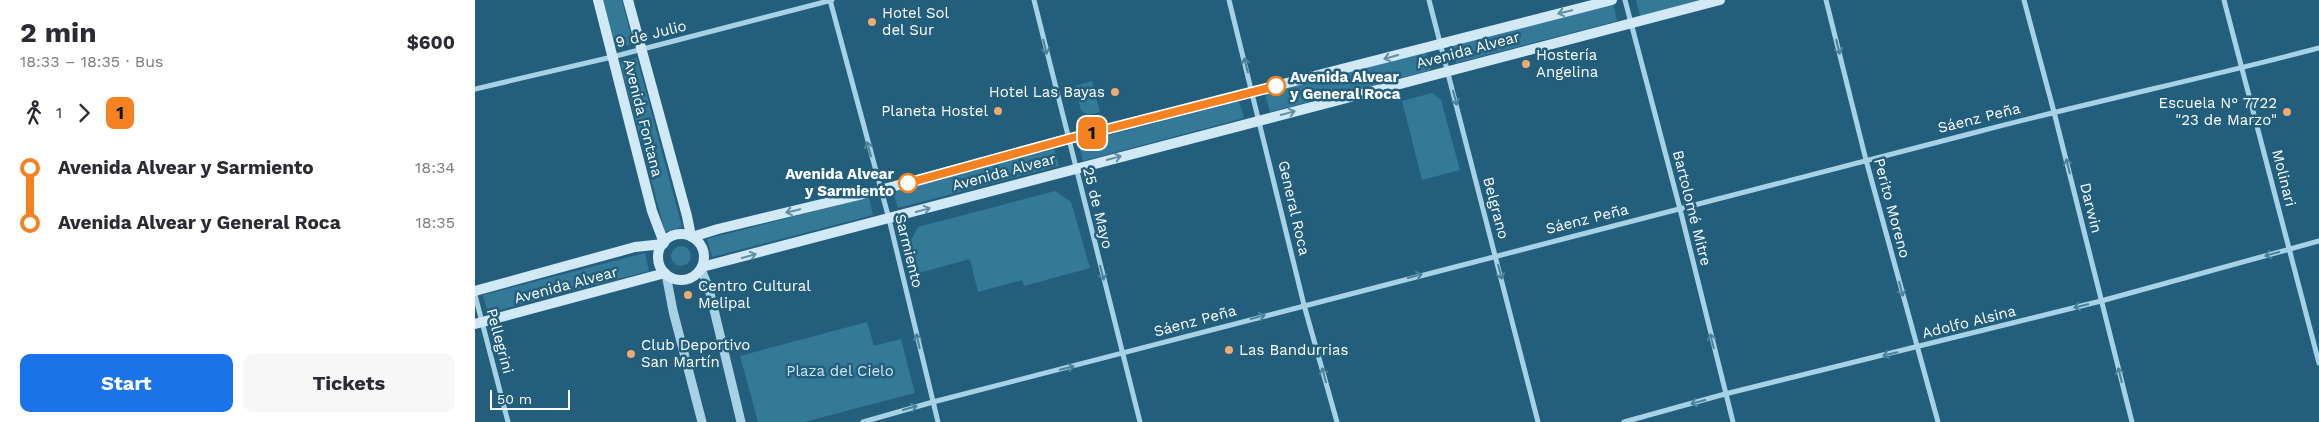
<!DOCTYPE html>
<meta charset="utf-8">
<style>
body{margin:0;font-family:"Work Sans",sans-serif;background:#f7f7f7;color:#2b2b33;height:100vh;display:flex;flex-direction:column;font-size:19px;white-space:nowrap}
*{box-sizing:border-box;margin:0}
p{font-size:16px;color:#7c7c81}
.icon{flex:none;width:28px;height:28px;fill:none;stroke:currentColor;stroke-width:2;stroke-linecap:round;stroke-linejoin:round}
.map{position:relative;flex:1;overflow:hidden}
.details{display:flex;flex-direction:column;background:#fff;width:475px}
.details>*{flex:none}
.badge{padding:0 10px;border-radius:8px;font-size:18px;line-height:32px}
.scale{position:absolute;left:15px;bottom:12px;width:80px;box-sizing:border-box;padding-left:5px;border:2px solid #fff;border-top:0;font-size:14px;line-height:18px;white-space:nowrap;color:#fff;-webkit-text-stroke:4px #235f7c;paint-order:stroke}
.map>.badge{position:absolute;translate:-50% -50%;box-shadow:0 0 0 2px #fff}
.legs{display:flex;align-items:center;gap:8px;height:55px;padding:0 20px;font-size:16px}
.legs p{margin-inline-start:auto}
.head{display:flex;align-items:center;justify-content:space-between;height:85px;padding:0 20px}
h1{font-size:28px;font-weight:700;line-height:38px}
.primary-button{display:flex;gap:10px;margin-top:auto;padding:10px 20px}
.primary-button a{flex:1;height:58px;border-radius:10px;background:#1a73e8;color:#fff;font-size:20px;font-weight:700;line-height:58px;text-align:center}
.primary-button a+a{background:#f7f7f7;color:#2b2b33}
ul{padding:0 20px;list-style:none}
li{display:flex;align-items:center;gap:18px;height:55px;font-size:19px}
li i{display:grid;place-items:center;width:8px;height:100%;margin:0 6px;background:currentColor}
li i::after{content:'';width:12px;height:12px;margin:-6px;border:4px solid;border-radius:50%;background:#fff}
li p{margin-inline-start:auto}
li:first-child i{background:linear-gradient(#0000 50%,currentColor 0)}
li:last-child i{background:linear-gradient(currentColor 50%,#0000 0)}
main{display:flex;flex:1;min-height:0}
.map>svg:first-child{display:block}
.green{fill:#347998}
.lines{fill:none;stroke-linecap:round;stroke-linejoin:round}
.minor{stroke:#a7d2e5;stroke-width:5}
.tertiary{stroke:#a7d2e5;stroke-width:9}
.secondary{stroke:#d1e9f5;stroke-width:10}
.oneway{stroke:#608fa6}
.oneway2{stroke:#4b829c}
.line-1-casing{stroke:#fff;stroke-width:11}
.line-1{stroke:#f58220;stroke-width:8}
.poi-dot{fill:#f0aa6b;stroke:#235f7c;stroke-width:2}
.stop-1-dot{fill:#fff;stroke:#f58220;stroke-width:2.5}
.labels{text-anchor:middle;stroke-width:5;stroke-linejoin:round;paint-order:stroke}
.poi-label{font-size:15px;fill:#fff;stroke:#235f7c;text-anchor:start}
.street-label{font-size:15px;fill:#fff;stroke:#235f7c}
.stop-label{font-size:15px;font-weight:bold;fill:#fff;stroke:#235f7c;text-anchor:start}
.park-label{font-size:15px;fill:#cae7f4;stroke:#235f7c}
</style>
<main>
<section class="details">
<div class="head"><div><h1>2 min</h1><p>18:33 – 18:35 · Bus</p></div><b>$600</b></div>
<div class="legs"><svg class="icon" aria-label="walk" viewBox="0 0 24 24"><circle cx="13" cy="4" r="2"/><path d="M13 8l-2 6 4 7M11 14l-3 7M7 12l3-4h3l4 4"/></svg>1<svg class="icon" aria-label="forward" viewBox="0 0 24 24"><path d="M9 5l7 7-7 7"/></svg><b class="badge" style="background:#f58220;color:#111">1</b></div>
<ul>
<li><i style="color:#f58220"></i><b>Avenida Alvear y Sarmiento</b><p>18:34</p></li>
<li><i style="color:#f58220"></i><b>Avenida Alvear y General Roca</b><p>18:35</p></li>
</ul>
<div class="primary-button"><a>Start</a><a>Tickets</a></div>
</section>
<div class="map">
<svg width="1844" height="422" viewBox="0 0 1844 422">
<rect width="100%" height="100%" fill="#235f7c"/>
<!-- green -->
<g class="green">
<polygon points="128,0 147,0 158,44 140,48"/>
<polygon points="1161,0 1226,0 1165,16"/>
<polygon points="1138,3 1142,21 981,63 977,45"/>
<polygon points="951,52 956,70 795,112 790,94"/>
<polygon points="162,58 207,227 190,232 145,62"/>
<polygon points="617,81 625,112 614,115 606,111 600,86"/>
<polygon points="957,93 966,100 985,170 947,180 927,101"/>
<polygon points="764,101 769,118 608,161 603,143"/>
<polygon points="579,149 584,166 423,208 418,191"/>
<polygon points="580,191 596,202 615,268 549,286 547,280 503,292 495,259 444,273 435,242 443,227"/>
<polygon points="394,197 398,215 237,257 232,239"/>
<circle cx="206" cy="256" r="10"/>
<polygon points="170,253 174,271 13,313 8,295"/>
<polygon points="392,322 399,346 426,339 440,393 329,422 283,422 265,356"/>
</g>
<g class="lines">
<!-- minor -->
<g class="minor">
<polyline points="355,0 414,219 463,422"/>
<polyline points="559,0 665,422"/>
<polyline points="754,0 829,305 862,422"/>
<polyline points="954,0 1063,422"/>
<polyline points="1150,0 1205,209 1258,422"/>
<polyline points="1351,0 1391,160 1463,422"/>
<polyline points="1549,0 1579,112 1657,422"/>
<polyline points="1749,0 1844,363"/>
<polyline points="0,89 137,57 357,0"/>
<polyline points="0,295 33,422"/>
<path d="M388,422l70,-20c348,-89 696,-181 1044,-270 114,-30 228,-54 342,-84"/>
<polyline points="1149,422 1250,394 1626,301 1844,241"/>
</g>
<!-- tertiary -->
<g class="tertiary">
<polyline points="226,269 234,289 266,422"/>
<polyline points="191,274 198,311 227,422"/>
</g>
<!-- secondary -->
<g class="secondary">
<polyline points="123,0 177,211 189,243"/>
<polyline points="153,0 212,216 216,236"/>
<circle cx="206" cy="257" r="23"/>
<polyline points="217,237 243,229 405,190 593,139 1137,0"/>
<polyline points="227,267 1245,0"/>
<polyline points="0,291 160,247 188,244"/>
<polyline points="0,324 190,273"/>
</g>
</g>
<!-- one-way arrows -->
<defs><path id="oneway-shaft" d="M-6 0H5M1.5-3L5.5 0L1.5 3" fill="none" stroke-width="1.6" stroke-linecap="round" stroke-linejoin="round" transform="scale(1.25)"/></defs>
<g class="oneway">
<use href="#oneway-shaft" transform="translate(1090 12) rotate(166)"/>
<use href="#oneway-shaft" transform="translate(916 57) rotate(164)"/>
<use href="#oneway-shaft" transform="translate(813 113) rotate(-15)"/>
<use href="#oneway-shaft" transform="translate(639 158) rotate(-15)"/>
<use href="#oneway-shaft" transform="translate(448 210) rotate(-15)"/>
<use href="#oneway-shaft" transform="translate(318 211) rotate(167)"/>
<use href="#oneway-shaft" transform="translate(274 256) rotate(-15)"/>
</g>
<g class="oneway2">
<use href="#oneway-shaft" transform="translate(570 47) rotate(76)"/>
<use href="#oneway-shaft" transform="translate(1363 47) rotate(76)"/>
<use href="#oneway-shaft" transform="translate(771 65) rotate(-104)"/>
<use href="#oneway-shaft" transform="translate(980 98) rotate(75)"/>
<use href="#oneway-shaft" transform="translate(394 149) rotate(-105)"/>
<use href="#oneway-shaft" transform="translate(1593 166) rotate(-104)"/>
<use href="#oneway-shaft" transform="translate(1797 254) rotate(165)"/>
<use href="#oneway-shaft" transform="translate(1025 272) rotate(76)"/>
<use href="#oneway-shaft" transform="translate(627 273) rotate(75)"/>
<use href="#oneway-shaft" transform="translate(940 276) rotate(-15)"/>
<use href="#oneway-shaft" transform="translate(1426 289) rotate(75)"/>
<use href="#oneway-shaft" transform="translate(1606 306) rotate(166)"/>
<use href="#oneway-shaft" transform="translate(783 317) rotate(-15)"/>
<use href="#oneway-shaft" transform="translate(443 341) rotate(-103)"/>
<use href="#oneway-shaft" transform="translate(1237 341) rotate(-104)"/>
<use href="#oneway-shaft" transform="translate(1415 354) rotate(166)"/>
<use href="#oneway-shaft" transform="translate(592 368) rotate(-14)"/>
<use href="#oneway-shaft" transform="translate(849 375) rotate(-105)"/>
<use href="#oneway-shaft" transform="translate(1645 375) rotate(-104)"/>
<use href="#oneway-shaft" transform="translate(1223 402) rotate(165)"/>
<use href="#oneway-shaft" transform="translate(435 408) rotate(-16)"/>
</g>
<g class="lines">
<defs>
<polyline id="line-1" points="433,183 593,139 801,86"/>
</defs>
<!-- line-1 casing -->
<use href="#line-1" class="line-1-casing"/>
<!-- line-1 -->
<use href="#line-1" class="line-1"/>
</g>
<!-- markers -->
<g class="poi-dot">
<circle cx="397" cy="22" r="5"/>
<circle cx="1051" cy="64" r="5"/>
<circle cx="640" cy="92" r="5"/>
<circle cx="523" cy="111" r="5"/>
<circle cx="1812" cy="112" r="5"/>
<circle cx="213" cy="295" r="5"/>
<circle cx="754" cy="350" r="5"/>
<circle cx="156" cy="354" r="5"/>
</g>
<g class="stop-1-dot">
<circle cx="801" cy="86" r="9"/>
<circle cx="433" cy="183" r="9"/>
</g>
<g class="labels">
<!-- poi labels -->
<g class="poi-label">
<text x="407" y="18">Hotel Sol<tspan x="407" dy="17">del Sur</tspan></text>
<text x="1061" y="60">Hostería<tspan x="1061" dy="17">Angelina</tspan></text>
<text x="630" y="97" text-anchor="end">Hotel Las Bayas</text>
<text x="1802" y="108" text-anchor="end">Escuela N° 7722<tspan x="1802" dy="17">"23 de Marzo"</tspan></text>
<text x="513" y="116" text-anchor="end">Planeta Hostel</text>
<text x="223" y="291">Centro Cultural<tspan x="223" dy="17">Melipal</tspan></text>
<text x="166" y="350">Club Deportivo<tspan x="166" dy="17">San Martín</tspan></text>
<text x="764" y="355">Las Bandurrias</text>
</g>
<!-- street labels -->
<g class="street-label">
<text transform="translate(176 34) rotate(-14)" y="5">9 de Julio</text>
<text transform="translate(993 50) rotate(-15)" y="5">Avenida Alvear</text>
<text transform="translate(168 118) rotate(76)" y="5">Avenida Fontana</text>
<text transform="translate(1504 118) rotate(-14)" y="5">Sáenz Peña</text>
<text transform="translate(529 172) rotate(-15)" y="5">Avenida Alvear</text>
<text transform="translate(1809 178) rotate(76)" y="5">Molinari</text>
<text transform="translate(623 208) rotate(76)" y="5">25 de Mayo</text>
<text transform="translate(819 208) rotate(77)" y="5">General Roca</text>
<text transform="translate(1021 208) rotate(75)" y="5">Belgrano</text>
<text transform="translate(1217 208) rotate(76)" y="5">Bartolomé Mitre</text>
<text transform="translate(1417 208) rotate(75)" y="5">Perito Moreno</text>
<text transform="translate(1616 208) rotate(76)" y="5">Darwin</text>
<text transform="translate(1112 219) rotate(-14)" y="5">Sáenz Peña</text>
<text transform="translate(434 251) rotate(76)" y="5">Sarmiento</text>
<text transform="translate(91 285) rotate(-15)" y="5">Avenida Alvear</text>
<text transform="translate(720 321) rotate(-15)" y="5">Sáenz Peña</text>
<text transform="translate(1494 322) rotate(-14)" y="5">Adolfo Alsina</text>
<text transform="translate(25 341) rotate(75)" y="5">Pellegrini</text>
</g>
<!-- stop labels -->
<g class="stop-label">
<text x="815" y="82">Avenida Alvear<tspan x="815" dy="17">y General Roca</tspan></text>
<text x="419" y="179" text-anchor="end">Avenida Alvear<tspan x="419" dy="17">y Sarmiento</tspan></text>
</g>
<!-- park labels -->
<g class="park-label">
<text x="365" y="376">Plaza del Cielo</text>
</g>
</g>
</svg>
<div class="scale">50 m</div>
<b class="badge" style="left:617px;top:133px;background:#f58220;color:#111">1</b>
</div>
</main>
